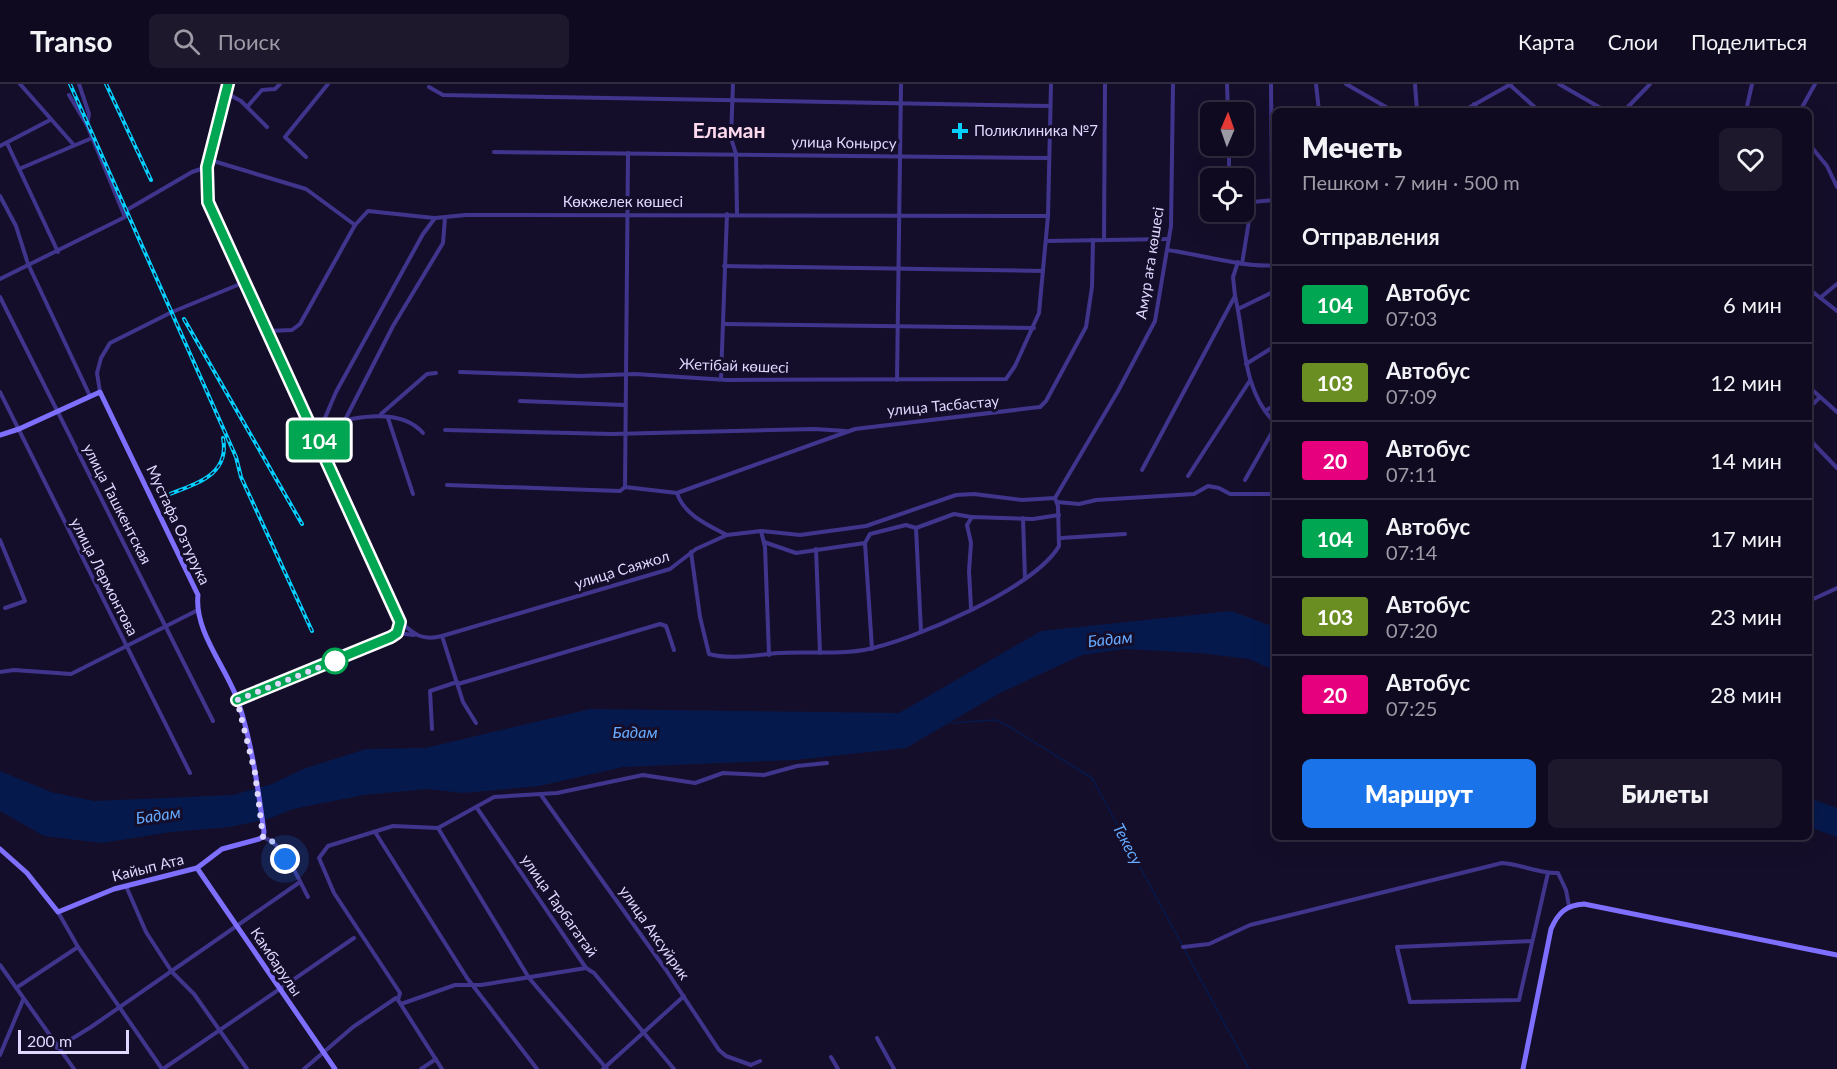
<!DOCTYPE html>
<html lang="ru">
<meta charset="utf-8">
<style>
body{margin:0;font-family:Lato,sans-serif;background:#1e182d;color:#f1f3f6;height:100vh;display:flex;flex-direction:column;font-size:22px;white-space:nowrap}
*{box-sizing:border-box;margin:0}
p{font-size:20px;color:#9c9aa5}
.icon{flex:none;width:33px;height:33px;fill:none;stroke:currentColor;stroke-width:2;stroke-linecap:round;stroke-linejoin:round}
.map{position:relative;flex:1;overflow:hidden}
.sheet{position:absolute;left:1272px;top:24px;width:540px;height:732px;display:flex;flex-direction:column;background:#100a20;border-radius:9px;box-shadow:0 6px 24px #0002,0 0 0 2px #302b3e}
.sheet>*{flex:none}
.badge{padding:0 12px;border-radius:4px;font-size:21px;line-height:39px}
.needle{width:39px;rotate:2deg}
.fabs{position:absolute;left:1200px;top:18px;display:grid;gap:12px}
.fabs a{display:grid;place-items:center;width:54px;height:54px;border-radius:9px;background:#100a20;box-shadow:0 6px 24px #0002,0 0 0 2px #302b3e;font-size:30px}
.scale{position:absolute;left:18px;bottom:15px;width:111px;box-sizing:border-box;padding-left:6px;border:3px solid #dfd8ff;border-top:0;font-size:16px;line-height:21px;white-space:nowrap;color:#dfd8ff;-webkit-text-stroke:4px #150e2a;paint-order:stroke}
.you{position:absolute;width:30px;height:30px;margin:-15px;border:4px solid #fff;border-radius:50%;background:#1a73e8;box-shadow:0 0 0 9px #1a73e833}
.map>.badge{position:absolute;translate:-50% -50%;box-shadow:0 0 0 3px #fff}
h2{padding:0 30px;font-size:22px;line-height:54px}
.round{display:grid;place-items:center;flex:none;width:63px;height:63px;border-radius:9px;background:#1e182d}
.overview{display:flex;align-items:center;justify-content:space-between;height:102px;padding:0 30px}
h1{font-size:28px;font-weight:800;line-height:45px}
.button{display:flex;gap:12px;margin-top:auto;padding:12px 30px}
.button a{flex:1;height:69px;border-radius:9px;background:#1a73e8;color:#fff;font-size:24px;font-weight:800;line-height:69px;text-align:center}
.button a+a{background:#1e182d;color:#f1f3f6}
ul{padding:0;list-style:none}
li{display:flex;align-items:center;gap:18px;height:78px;padding:0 30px;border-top:2px solid #302b3e}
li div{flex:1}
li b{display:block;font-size:22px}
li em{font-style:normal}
li .badge{min-width:66px;font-weight:700;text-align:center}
header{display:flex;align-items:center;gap:36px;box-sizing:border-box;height:84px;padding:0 30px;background:#100a20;border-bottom:2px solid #302b3e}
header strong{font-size:28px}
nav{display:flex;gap:33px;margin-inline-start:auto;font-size:21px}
.search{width:420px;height:54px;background:#1e182d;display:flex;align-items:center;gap:15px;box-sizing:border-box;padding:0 21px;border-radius:9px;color:#9c9aa5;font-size:22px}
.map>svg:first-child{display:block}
.water{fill:#06194c}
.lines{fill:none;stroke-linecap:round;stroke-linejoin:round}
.stream{stroke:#06194c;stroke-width:1.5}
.street{stroke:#40358d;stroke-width:4}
.secondary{stroke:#7e6fff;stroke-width:5}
.rail-casing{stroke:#04d0ff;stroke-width:4}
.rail{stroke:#150e2a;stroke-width:1.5;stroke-dasharray:4.5;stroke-linecap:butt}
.line-casing{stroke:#fff;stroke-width:14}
.line{stroke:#00a651;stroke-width:9}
.walk{stroke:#dfd8ff;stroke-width:6;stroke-dasharray:0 10.8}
.poi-dot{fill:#04d0ff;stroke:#150e2a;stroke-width:2}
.stop-dot{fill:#fff;stroke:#00a651;stroke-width:3}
.labels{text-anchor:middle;stroke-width:6;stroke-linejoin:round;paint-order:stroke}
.poi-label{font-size:15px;fill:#dfd8ff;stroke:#150e2a;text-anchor:start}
.street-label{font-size:15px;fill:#dfd8ff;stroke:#150e2a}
.water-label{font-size:16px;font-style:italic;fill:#66abff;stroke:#150e2a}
.district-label{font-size:21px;font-weight:bold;fill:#ffdaee;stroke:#150e2a}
</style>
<header>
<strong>Transo</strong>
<div class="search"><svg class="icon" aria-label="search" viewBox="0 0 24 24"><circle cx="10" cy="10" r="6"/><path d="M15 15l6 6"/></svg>Поиск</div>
<nav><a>Карта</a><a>Слои</a><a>Поделиться</a></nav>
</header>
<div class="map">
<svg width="1837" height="985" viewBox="0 0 1837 985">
<rect width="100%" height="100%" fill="#150e2a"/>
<!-- water -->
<g class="water">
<polygon points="1231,527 1275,543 1275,587 1249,575 1199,569 1124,565 1082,571 1000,609 906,664 795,676 623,683 539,702 463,709 427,705 364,711 293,725 268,735 230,743 171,748 102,759 44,752 0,727 0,687 51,708 94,717 233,711 272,700 303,685 366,665 425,664 590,625 899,629 1041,547"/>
<polygon points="1809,714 1837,724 1837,753 1809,743"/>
</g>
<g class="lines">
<!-- stream -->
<polyline class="stream" points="951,639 995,636 1005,640 1092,694 1249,985"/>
<!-- street -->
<g class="street">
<polyline points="20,0 73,60"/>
<polyline points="79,0 89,30 87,41"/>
<polyline points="228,0 207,83 208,118 401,538 397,549 391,553 238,616"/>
<polyline points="733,0 731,54 736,70 737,130"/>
<polyline points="1227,0 1228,28"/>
<polyline points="1271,0 1272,116"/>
<polyline points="1316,0 1319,27"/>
<polyline points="1346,0 1393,27"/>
<polyline points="1415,0 1417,27"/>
<polyline points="1559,0 1606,27"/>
<polyline points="1510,1 1539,27"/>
<polyline points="429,3 443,11 1050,22"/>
<polyline points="226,9 241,17 267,43"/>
<polyline points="1474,20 1479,27"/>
<polyline points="247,23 262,6 275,5 280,0"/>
<polyline points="1463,27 1511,0"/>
<polyline points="1624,27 1650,0"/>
<polyline points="1746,27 1752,0"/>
<polyline points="1800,27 1815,0"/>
<polyline points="7,59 58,168"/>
<polyline points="1809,60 1827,82 1837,103"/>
<polyline points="0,62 50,36"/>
<polyline points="1229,62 1229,94"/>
<polyline points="494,68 1049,74"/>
<polyline points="306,73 285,53 328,0"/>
<polyline points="210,76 306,105 355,141"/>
<polyline points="19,85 92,54"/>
<polyline points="0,112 16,142 28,180 90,312"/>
<polyline points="125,127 192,88 207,83"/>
<polyline points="1104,155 1105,0"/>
<polyline points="1046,157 1169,155"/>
<path d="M1167,166c32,4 77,18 108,15"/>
<polyline points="1242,180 1252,118 1274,116"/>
<polyline points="724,182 1043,187"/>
<polyline points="0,195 125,133 87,41 69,11"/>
<polyline points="1809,205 1837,227"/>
<path d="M1235,212c11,44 6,93 40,127"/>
<polyline points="0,213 213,637"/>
<polyline points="1820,214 1837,200"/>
<polyline points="1238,225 1275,207"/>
<polyline points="723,240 1034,244"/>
<polyline points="268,247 292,246 300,240 355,141 368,127 434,134"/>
<polyline points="1246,280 1275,262"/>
<polyline points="460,288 581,292 635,290 727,296 1006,295 1015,282 1039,229 1048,132 1051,0"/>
<polyline points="721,293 727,130"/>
<polyline points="897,296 901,0"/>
<polyline points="1809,303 1837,328"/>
<polyline points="0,308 190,689"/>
<polyline points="100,308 97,289 101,274 110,259 172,228 245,198"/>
<polyline points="520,317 625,321"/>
<polyline points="1809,324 1820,313"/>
<polyline points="1265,327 1275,321"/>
<polyline points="381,330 427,290 436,289"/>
<polyline points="388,334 413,410"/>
<polyline points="345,336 393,242 443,159 445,134"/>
<polyline points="322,341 336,308 423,150 435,134 466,131 1048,132"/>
<path d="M314,345l8,-4c30,-7 78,-19 101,8"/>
<polyline points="445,346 612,350 814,345 846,347"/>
<polyline points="1812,358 1837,384"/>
<polyline points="1142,386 1235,212 1233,193 1238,178"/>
<polyline points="1188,392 1249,298"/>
<polyline points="1245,396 1275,343"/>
<polyline points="447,401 620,407 625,403 677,409"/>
<polyline points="625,403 628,69"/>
<polyline points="1057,418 1079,420 1096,416 1194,410 1208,402 1219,404 1230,410 1275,410"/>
<polyline points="1023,434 1025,495"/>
<polyline points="916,444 921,548"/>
<polyline points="761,447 765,463 769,571"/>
<path d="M727,451c-19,-10 -43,-20 -50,-42l178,-64 185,-22 6,-6 40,-74 6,-40 1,-47"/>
<polyline points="1061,454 1125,450"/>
<polyline points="0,456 25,517 5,524"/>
<polyline points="764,458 796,469 865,459 872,565"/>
<polyline points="865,459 870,450 906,441 916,444 954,430 971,433"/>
<polyline points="816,465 820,569"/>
<path d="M691,468l9,65 9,37c21,6 47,1 69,-1 28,-2 58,2 86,-3 48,-9 171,-62 195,-104l-1,-40 -3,-8"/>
<polyline points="1809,517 1837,504"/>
<polyline points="971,524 969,487 971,459 967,441 972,433 1033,435 1059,431"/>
<path d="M401,538c13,13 22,19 41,14l228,-67 26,-20 31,-14 34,-4 39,4 66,-9 90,-31 18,-1 48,6 33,-2 63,-107 37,-70 16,-95 2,-142"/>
<polyline points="397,549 414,551"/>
<polyline points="442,552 463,618 476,639"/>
<polyline points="0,588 14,586 71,590 196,527"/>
<polyline points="458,600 660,540 666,542 674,566"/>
<polyline points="432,645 430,607 457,598"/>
<polyline points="541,711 666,886 719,966 726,972 751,981 760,977"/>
<polyline points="477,724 586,884 594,889 674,985"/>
<polyline points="438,744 529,894 607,985"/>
<polyline points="375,748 467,894 537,985"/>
<path d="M263,753c21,7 35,41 45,60"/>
<polyline points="126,802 146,848 172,888 194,910 247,985"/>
<polyline points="58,828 78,863 162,985"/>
<polyline points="1532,857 1397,863 1410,918 1519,916 1548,789"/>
<path d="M1183,863l26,-3 41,-19 252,-62c19,1 37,11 56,10l8,17 3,16"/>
<polyline points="0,881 74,985"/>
<polyline points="16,904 78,863"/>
<polyline points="401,920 455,901 481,901 586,884"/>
<polyline points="877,954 894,985"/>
<polyline points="57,964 91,943 300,798"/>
<polyline points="0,971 23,916"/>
<polyline points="831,973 838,985"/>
<polyline points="163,985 354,854"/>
<polyline points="304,985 353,943 396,914 398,916"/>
<polyline points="421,985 436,975"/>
<polyline points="442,985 398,916 400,909 334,809 319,774 328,762 393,742 438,744 494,713 557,709 643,691 695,699 723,689 764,691 797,682 827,679"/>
<polyline points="603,985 684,912"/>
</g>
<!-- secondary -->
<g class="secondary">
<path d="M0,351l19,-6 81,-37 98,203c-4,36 28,72 40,106 14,42 20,87 26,131l-1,5 -4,2 -37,10 -25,19 -83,21 -56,23 -31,-39 -27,-24"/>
<polyline points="197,784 335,985"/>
<path d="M1523,985l28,-140c7,-16 15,-24 33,-25l253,51"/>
</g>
<defs>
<g id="rail">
<polyline points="70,0 236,373 241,393 312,547"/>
<polyline points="106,0 151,96"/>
<polyline points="184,235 302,440"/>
<path d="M170,410c28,-11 60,-20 53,-56"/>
</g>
</defs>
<!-- rail casing -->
<use href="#rail" class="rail-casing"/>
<!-- rail -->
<use href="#rail" class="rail"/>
</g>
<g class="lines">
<defs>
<polyline id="line" points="228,0 207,83 208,118 400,538 397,549 391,553 237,616"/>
</defs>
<!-- line casing -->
<use href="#line" class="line-casing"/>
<!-- line -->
<use href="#line" class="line"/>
<!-- walk -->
<polyline class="walk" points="285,775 271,756 263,753 255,689 237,616 335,577"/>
</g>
<!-- markers -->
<path class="poi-dot" d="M957 38h6v6h6v6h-6v6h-6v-6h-6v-6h6z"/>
<circle class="stop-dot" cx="335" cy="577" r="12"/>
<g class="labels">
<!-- poi labels -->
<g class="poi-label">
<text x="974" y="52">Поликлиника №7</text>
</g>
<!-- street labels -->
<g class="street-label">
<text transform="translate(844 59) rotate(1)" y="5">улица Конырсу</text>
<text x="623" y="123">Көкжелек көшесі</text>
<text transform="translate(1150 179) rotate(-81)" y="5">Амур аға көшесі</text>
<text transform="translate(734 282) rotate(2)" y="5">Жетібай көшесі</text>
<text transform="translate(943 322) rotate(-5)" y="5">улица Тасбастау</text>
<text transform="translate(117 420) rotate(63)" y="5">улица Ташкентская</text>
<text transform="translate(178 441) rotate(65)" y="5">Мустафа Озтурука</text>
<text transform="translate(622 486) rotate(-17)" y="5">улица Саяжол</text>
<text transform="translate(104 493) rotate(63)" y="5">улица Лермонтова</text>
<text transform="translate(148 784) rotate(-14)" y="5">Кайып Ата</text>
<text transform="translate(559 822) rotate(55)" y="5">улица Тарбагатай</text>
<text transform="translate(654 849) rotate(55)" y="5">улица Аксуйрик</text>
<text transform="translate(276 878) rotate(56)" y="5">Камбарулы</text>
</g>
<!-- water labels -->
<g class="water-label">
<text transform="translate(1110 555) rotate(-6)" y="6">Бадам</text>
<text x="635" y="654">Бадам</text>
<text transform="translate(158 731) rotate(-8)" y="6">Бадам</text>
<text transform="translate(1128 760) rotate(62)" y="6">Текесу</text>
</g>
<!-- district labels -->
<g class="district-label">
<text x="729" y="54">Еламан</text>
</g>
</g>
</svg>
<div class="fabs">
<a><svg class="needle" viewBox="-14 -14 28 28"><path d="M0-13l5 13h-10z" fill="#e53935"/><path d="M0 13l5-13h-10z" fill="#9c9aa5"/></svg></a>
<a><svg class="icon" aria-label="locate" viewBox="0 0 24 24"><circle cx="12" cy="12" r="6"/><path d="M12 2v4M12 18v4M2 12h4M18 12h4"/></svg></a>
</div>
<div class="scale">200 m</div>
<div class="you" style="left:285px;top:775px"></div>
<b class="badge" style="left:319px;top:356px;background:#00a651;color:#fff">104</b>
<section class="sheet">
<div class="overview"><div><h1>Мечеть</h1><p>Пешком · 7 мин · 500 m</p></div><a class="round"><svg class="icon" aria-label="heart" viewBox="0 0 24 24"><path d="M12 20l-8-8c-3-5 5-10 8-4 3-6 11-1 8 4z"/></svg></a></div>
<h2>Отправления</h2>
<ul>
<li><span class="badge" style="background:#00a651;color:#fff">104</span><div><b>Автобус</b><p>07:03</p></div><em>6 мин</em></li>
<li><span class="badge" style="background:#6b8e23;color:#fff">103</span><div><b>Автобус</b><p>07:09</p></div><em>12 мин</em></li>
<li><span class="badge" style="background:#e6007e;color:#fff">20</span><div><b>Автобус</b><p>07:11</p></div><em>14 мин</em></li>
<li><span class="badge" style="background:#00a651;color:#fff">104</span><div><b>Автобус</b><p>07:14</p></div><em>17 мин</em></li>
<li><span class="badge" style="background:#6b8e23;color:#fff">103</span><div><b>Автобус</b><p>07:20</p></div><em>23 мин</em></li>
<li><span class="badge" style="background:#e6007e;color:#fff">20</span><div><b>Автобус</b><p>07:25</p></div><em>28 мин</em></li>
</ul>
<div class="button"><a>Маршрут</a><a>Билеты</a></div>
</section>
</div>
